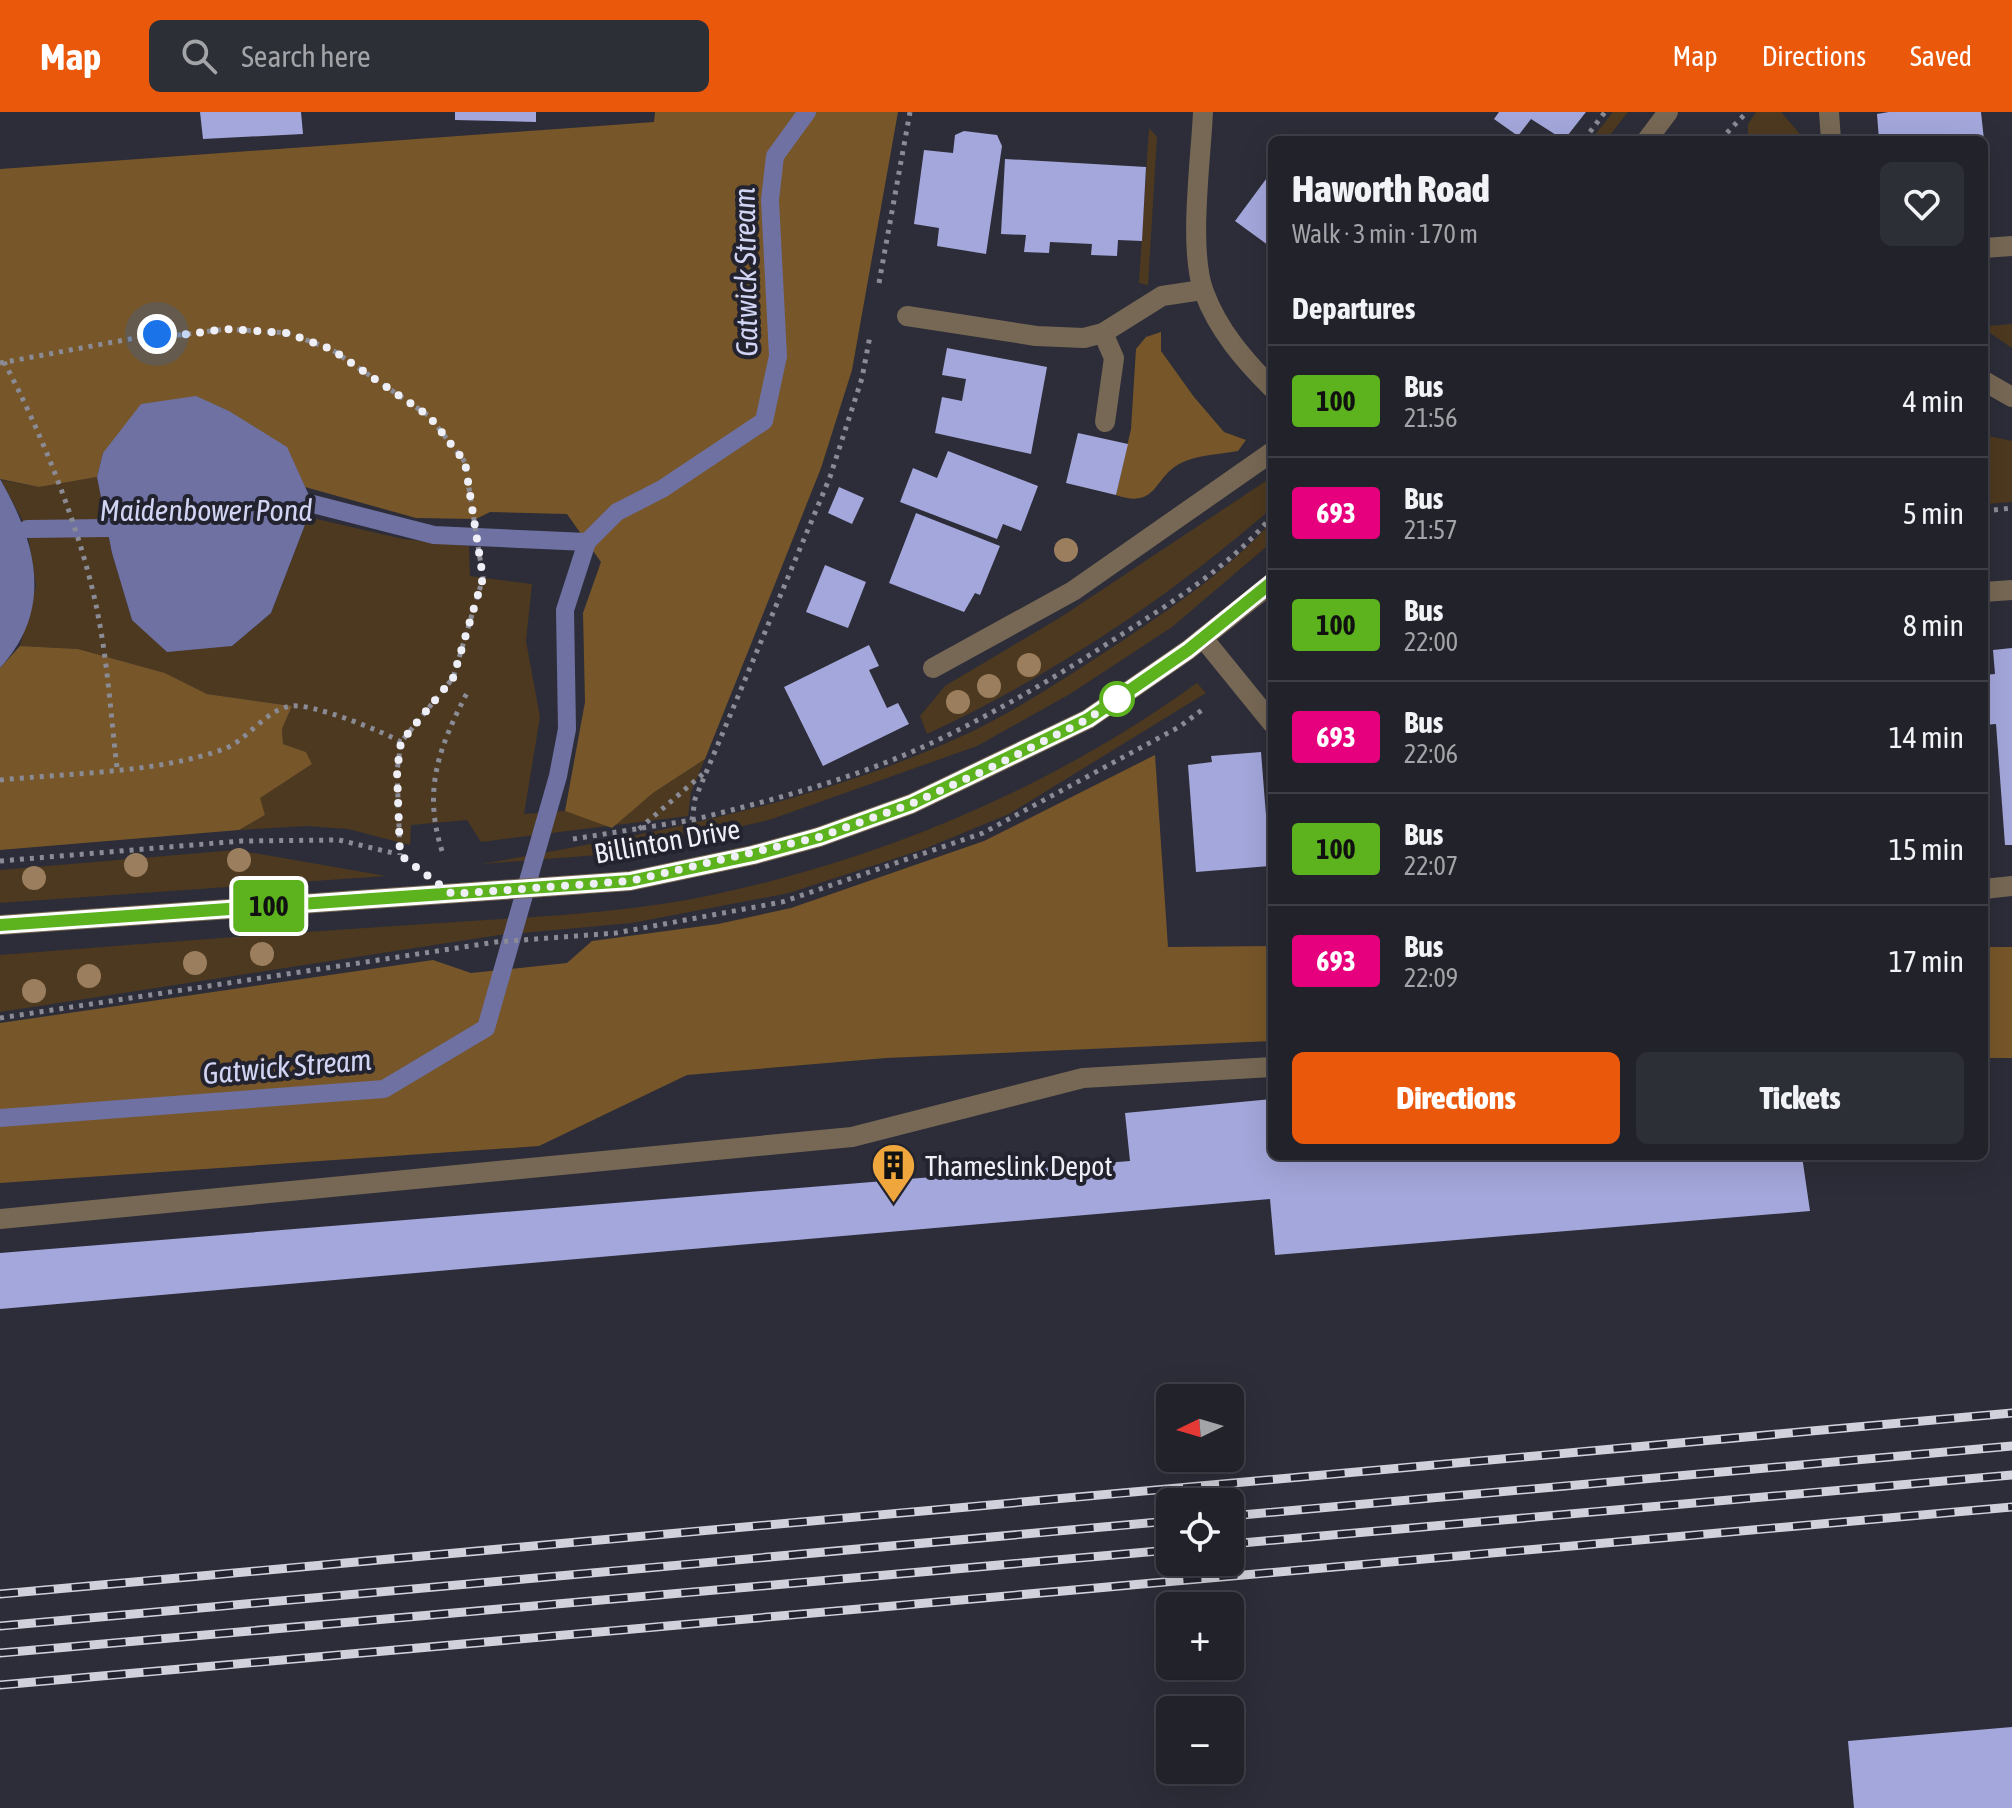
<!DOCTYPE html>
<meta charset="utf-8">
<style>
body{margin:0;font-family:"Asap Condensed",sans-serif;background:#2d2f36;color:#f1f3f6;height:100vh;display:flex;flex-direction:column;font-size:30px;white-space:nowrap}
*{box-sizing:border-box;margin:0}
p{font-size:26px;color:#a2a4a8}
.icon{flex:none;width:44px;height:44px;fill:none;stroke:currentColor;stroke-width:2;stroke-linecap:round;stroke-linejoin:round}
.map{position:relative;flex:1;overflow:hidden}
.side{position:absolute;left:1268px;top:24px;width:720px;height:1024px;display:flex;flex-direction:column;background:#21222a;border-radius:12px;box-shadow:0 8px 32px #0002,0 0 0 2px #3e3f47}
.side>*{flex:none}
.badge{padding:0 16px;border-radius:6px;font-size:28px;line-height:52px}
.needle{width:52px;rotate:265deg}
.fabs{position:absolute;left:1156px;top:1272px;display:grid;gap:16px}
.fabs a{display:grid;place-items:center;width:88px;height:88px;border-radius:12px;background:#21222a;box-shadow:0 8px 32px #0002,0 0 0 2px #3e3f47;font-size:40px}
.you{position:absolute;width:40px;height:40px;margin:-20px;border:6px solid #fff;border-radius:50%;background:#1a73e8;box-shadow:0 0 0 12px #1a73e833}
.map>.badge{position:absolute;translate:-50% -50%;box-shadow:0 0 0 4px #fff}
h2{padding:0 24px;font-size:30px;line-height:72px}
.round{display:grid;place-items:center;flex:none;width:84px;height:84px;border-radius:12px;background:#2d2f36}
.headline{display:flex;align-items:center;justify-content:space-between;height:136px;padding:0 24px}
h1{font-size:38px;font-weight:800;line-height:60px}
.primary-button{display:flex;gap:16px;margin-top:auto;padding:16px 24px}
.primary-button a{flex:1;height:92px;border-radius:12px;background:#ea580c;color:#fff;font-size:32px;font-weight:800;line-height:92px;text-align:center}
.primary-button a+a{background:#2d2f36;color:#f1f3f6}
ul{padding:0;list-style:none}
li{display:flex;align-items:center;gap:24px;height:112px;padding:0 24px;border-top:2px solid #3e3f47}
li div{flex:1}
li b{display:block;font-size:30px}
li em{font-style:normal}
li .badge{min-width:88px;font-weight:700;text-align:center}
header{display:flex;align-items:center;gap:48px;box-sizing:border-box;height:112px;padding:0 40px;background:#ea580c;color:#fff}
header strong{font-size:38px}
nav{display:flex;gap:44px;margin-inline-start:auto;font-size:28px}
.search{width:560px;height:72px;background:#2d2f36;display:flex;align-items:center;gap:20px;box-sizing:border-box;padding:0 28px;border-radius:12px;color:#a2a4a8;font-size:30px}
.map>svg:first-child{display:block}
.green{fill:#4d391f}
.forest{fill:#775629}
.water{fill:#6e71a2}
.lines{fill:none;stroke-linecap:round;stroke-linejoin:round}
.stream{stroke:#6e71a2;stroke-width:18}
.building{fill:#a4a7db}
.path{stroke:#8a8b95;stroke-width:5;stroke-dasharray:4 6;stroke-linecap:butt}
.service{stroke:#776855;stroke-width:20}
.minor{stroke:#776855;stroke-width:20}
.tertiary{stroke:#776855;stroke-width:20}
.rail-casing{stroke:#d0d1da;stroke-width:9}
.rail{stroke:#22232e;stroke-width:6;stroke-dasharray:18;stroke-linecap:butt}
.tree{fill:#9b7e5d}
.line-casing{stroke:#fff;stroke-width:18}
.line{stroke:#5cb31e;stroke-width:12}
.walk{stroke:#eeeff7;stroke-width:8;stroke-dasharray:0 14.4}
.stop-dot{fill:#fff;stroke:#5cb31e;stroke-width:4}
.labels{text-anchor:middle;stroke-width:8;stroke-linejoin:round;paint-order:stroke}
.street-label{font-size:28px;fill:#eeeff7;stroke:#22232e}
.poi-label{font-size:28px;fill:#eeeff7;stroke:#22232e;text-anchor:start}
.water-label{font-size:30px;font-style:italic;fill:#d1d4f3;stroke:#22232e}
</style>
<header>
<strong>Map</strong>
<div class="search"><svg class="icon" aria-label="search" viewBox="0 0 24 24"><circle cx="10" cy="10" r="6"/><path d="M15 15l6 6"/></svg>Search here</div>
<nav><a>Map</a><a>Directions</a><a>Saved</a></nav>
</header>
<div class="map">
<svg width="2012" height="1696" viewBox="0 0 2012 1696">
<rect width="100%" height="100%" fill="#2c2d38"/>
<!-- green -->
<g class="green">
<polygon points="1613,0 1628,0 1606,28 1591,28"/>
<polygon points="1756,0 1781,0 1805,28 1748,28 1748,12"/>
<polygon points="1149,16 1157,25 1148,173 1139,171"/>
<polygon points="1984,179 1988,214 2012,212 2012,236 1984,217"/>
<polygon points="1984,323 2012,329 2012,390 1984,392"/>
<polygon points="97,365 112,441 132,508 232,534 271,501 308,405 403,427 469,434 470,464 532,472 526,529 540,605 524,702 565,699 612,715 653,681 705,647 691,680 688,704 481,730 467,708 411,713 410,733 348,717 306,714 239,718 265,703 259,686 312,652 306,640 283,632 282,617 292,594 207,582 165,561 78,537 20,534 36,474 27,417 1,368 39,375"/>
<path d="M1269,367l3,2v22l-7,11c-104,89 -214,162 -338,220l-7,-18 25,-30 116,-69z"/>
<path d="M1272,409v21l-100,85 -102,67 -93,52 -208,74 -146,33 -141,11c167,-30 333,-59 489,-132 50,-24 98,-57 145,-87 54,-36 113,-75 156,-124z"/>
<path d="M1197,571l9,10 -197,121 -85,35 -135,44 -157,30 -133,12 -499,77v-57c142,-11 284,-22 425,-31 96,-7 193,-9 287,-29 174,-37 341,-108 485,-212z"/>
<polygon points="236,738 386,764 0,791 0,758"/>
</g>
<!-- forest -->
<g class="forest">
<polygon points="655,0 898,0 852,258 821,356 761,507 705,647 653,681 612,716 565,699 585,590 583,501 601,450 567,402 490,400 476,407 416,406 305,375 286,335 103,341 97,365 39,375 0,367 0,57 654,10"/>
<path d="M1161,220v19l33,46 30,35 22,8 -8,11c-16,3 -40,4 -55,11 -30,13 -24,48 -67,33l15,-66 5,-80 10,-12z"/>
<polygon points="20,534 78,537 165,561 207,582 292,594 282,617 283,632 306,640 312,652 260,686 265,703 239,718 0,738 0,556"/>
<polygon points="1155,643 1168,835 1272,834 1272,929 886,946 687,963 539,1034 0,1071 0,911 433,848 471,861 567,851 592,829 718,812 791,796 984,729"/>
<rect x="1984" y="835" width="28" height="111"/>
</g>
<!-- water -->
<g class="water">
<polygon points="196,284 229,299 287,335 313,392 271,501 232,534 167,540 132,508 112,441 97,365 103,341 141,292"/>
<path d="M0,367c37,64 54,130 0,189z"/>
</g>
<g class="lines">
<!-- stream -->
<g class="stream">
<polyline points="313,392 434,423 587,430"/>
<polyline points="27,417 108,416"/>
<polyline points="0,1006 384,977 486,916 558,664 567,617 565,498 587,430 617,400 662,377 764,309 778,244 770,88 775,44 807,0"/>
</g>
</g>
<!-- building -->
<g class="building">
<polygon points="200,0 301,0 303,22 203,27"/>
<polygon points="455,0 536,0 536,10 455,8"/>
<polygon points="1499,0 1586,0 1564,28 1531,7 1518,24 1494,7"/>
<polygon points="1889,0 1981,0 1984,28 1879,28 1877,2"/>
<polygon points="964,19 997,23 1002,34 986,142 937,134 939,116 914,112 924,38 953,41 955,23"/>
<polygon points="1005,47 1146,55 1142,129 1118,128 1117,144 1091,143 1092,132 1050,130 1049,141 1024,140 1026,123 1001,122"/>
<polygon points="1272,59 1272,136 1235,109"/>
<polygon points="947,236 1047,255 1031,342 935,321 942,285 962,289 966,267 942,263"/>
<polygon points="1078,321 1128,332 1116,383 1066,371"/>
<polygon points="948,339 1038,374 1021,419 1003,412 997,427 900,390 913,356 937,366"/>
<polygon points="839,375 864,386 852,412 828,401"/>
<polygon points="916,401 1000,434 980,483 975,481 964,500 889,471"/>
<polygon points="825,453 866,470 848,516 806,500"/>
<polygon points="869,533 879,554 869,558 887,596 898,591 909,612 823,654 784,575"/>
<polygon points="2012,536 2012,733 2005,733 1996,612 1984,613 1984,563 1995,562 1993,538"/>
<polygon points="1261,640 1270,754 1196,760 1188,653 1212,650 1211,644"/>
<polygon points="1272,987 1272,1044 1802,1044 1810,1099 1275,1143 1270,1087 0,1197 0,1141 1130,1049 1125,1001"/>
<polygon points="2012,1615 2012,1696 1854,1696 1848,1629"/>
</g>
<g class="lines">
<!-- path -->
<g class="path">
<polyline points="1584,28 1605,0"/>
<polyline points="1720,28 1747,0"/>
<polyline points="879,171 910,0"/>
<path d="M4,250c38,71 79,174 94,253 10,50 13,103 19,153"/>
<polyline points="0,251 157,222 181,223 226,217 287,221 331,237 429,304 465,350 483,466 453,566 401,630 397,659 400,743"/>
<polyline points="1984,399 2012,396"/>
<path d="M0,668c70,-7 158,-7 224,-31 24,-9 41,-39 67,-43 21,-3 91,25 110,36"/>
<path d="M692,708c85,-21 169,-43 248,-81 66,-32 129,-70 190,-110 49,-31 104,-67 142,-113"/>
<polyline points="639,717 704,661"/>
<polyline points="573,727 692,708 695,687 830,365 862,266 870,224"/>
<path d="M442,739c-20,-63 -2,-106 27,-162"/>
<polyline points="0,749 241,729 339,728 393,741"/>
<polyline points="0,906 496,830 616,821 782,790 983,721 1179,615 1206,595"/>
</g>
<!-- service -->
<g class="service">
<polyline points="1829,0 1831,28"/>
<polyline points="1984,136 2012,134"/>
<polyline points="907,204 1036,224 1084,226 1103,221 1162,184 1202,178"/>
<polyline points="1103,221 1114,246 1105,310"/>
<polyline points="1203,526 1272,611"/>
<polyline points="933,556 1073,479 1272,340"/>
<polyline points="1984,777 2012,774"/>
<polyline points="0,1107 852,1025 1083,966 1272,955"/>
</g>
<!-- minor -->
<g class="minor">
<path d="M1203,0c-2,47 -15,138 1,180 14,38 40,68 68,96"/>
<polyline points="1984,269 2012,285"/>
<polyline points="1984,480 2012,478"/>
</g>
<!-- tertiary -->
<g class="tertiary">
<polyline points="1647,28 1668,0"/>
<polyline points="0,813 630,769 753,743 819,725 911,692 1088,607 1188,538 1272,471"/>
</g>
<defs>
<g id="rail">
<polyline points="1230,1404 2012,1334"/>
<polyline points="1230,1432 2012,1363"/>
<polyline points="0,1482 2012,1301"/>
<polyline points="0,1514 1170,1409"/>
<polyline points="0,1541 1170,1438"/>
<polyline points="0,1573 2012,1395"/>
</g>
</defs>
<!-- rail casing -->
<use href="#rail" class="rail-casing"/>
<!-- rail -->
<use href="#rail" class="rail"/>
</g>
<!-- trees -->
<g class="tree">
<circle cx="1066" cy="438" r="12"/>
<circle cx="1029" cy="553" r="12"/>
<circle cx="989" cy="574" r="12"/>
<circle cx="958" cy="590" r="12"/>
<circle cx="239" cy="748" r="12"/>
<circle cx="136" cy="753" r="12"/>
<circle cx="34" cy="766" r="12"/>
<circle cx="262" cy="842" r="12"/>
<circle cx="195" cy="851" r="12"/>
<circle cx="89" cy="864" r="12"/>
<circle cx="34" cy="879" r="12"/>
</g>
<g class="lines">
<defs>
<polyline id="line" points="0,813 630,769 753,743 819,725 911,692 1088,607 1188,538 1272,470"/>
</defs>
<!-- line casing -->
<use href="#line" class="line-casing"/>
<!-- line -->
<use href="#line" class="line"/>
<!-- walk -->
<polyline class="walk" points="157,222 181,223 226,217 287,221 331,237 429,304 465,350 483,466 453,566 401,630 397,659 400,743 452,782 630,769 819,725 911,692 990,656 1088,607 1117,587"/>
</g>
<!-- icons -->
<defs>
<symbol id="building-pin" viewBox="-11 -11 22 30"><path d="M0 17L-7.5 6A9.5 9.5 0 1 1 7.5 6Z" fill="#efa73d" stroke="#22232e"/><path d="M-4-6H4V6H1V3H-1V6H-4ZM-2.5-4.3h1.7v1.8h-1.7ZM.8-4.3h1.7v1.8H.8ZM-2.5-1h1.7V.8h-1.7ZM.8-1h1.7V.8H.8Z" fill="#111"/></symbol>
</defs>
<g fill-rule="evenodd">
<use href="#building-pin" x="868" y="1028" width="51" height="69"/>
</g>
<!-- markers -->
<circle class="stop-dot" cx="1117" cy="587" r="16"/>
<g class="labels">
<!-- street labels -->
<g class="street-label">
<text transform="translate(667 729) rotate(-10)" y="10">Billinton Drive</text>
</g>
<!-- poi labels -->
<g class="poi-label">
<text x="925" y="1064">Thameslink Depot</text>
</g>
<!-- water labels -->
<g class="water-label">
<text transform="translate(746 160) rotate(-91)" y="10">Gatwick Stream</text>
<text x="206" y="409">Maidenbower Pond</text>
<text transform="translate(287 955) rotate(-5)" y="10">Gatwick Stream</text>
</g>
</g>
</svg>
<div class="fabs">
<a><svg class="needle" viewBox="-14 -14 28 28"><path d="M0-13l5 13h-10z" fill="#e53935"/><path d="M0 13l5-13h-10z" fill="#a2a4a8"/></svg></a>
<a><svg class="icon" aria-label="locate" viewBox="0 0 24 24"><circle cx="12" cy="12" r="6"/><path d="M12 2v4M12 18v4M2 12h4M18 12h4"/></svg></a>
<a>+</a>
<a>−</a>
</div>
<div class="you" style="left:157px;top:222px"></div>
<b class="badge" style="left:269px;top:794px;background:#5cb31e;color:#111">100</b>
<section class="side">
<div class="headline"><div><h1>Haworth Road</h1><p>Walk · 3 min · 170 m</p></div><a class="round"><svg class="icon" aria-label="heart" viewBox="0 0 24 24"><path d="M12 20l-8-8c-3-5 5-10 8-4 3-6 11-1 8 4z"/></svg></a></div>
<h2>Departures</h2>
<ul>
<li><span class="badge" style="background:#5cb31e;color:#111">100</span><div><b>Bus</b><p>21:56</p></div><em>4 min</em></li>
<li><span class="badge" style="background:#e6007e;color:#fff">693</span><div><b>Bus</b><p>21:57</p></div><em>5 min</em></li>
<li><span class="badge" style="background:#5cb31e;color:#111">100</span><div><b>Bus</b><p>22:00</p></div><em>8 min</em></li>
<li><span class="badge" style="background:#e6007e;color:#fff">693</span><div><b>Bus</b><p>22:06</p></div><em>14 min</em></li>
<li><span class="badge" style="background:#5cb31e;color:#111">100</span><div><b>Bus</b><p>22:07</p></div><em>15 min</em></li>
<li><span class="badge" style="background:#e6007e;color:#fff">693</span><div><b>Bus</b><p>22:09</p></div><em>17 min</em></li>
</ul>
<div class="primary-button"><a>Directions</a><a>Tickets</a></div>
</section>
</div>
